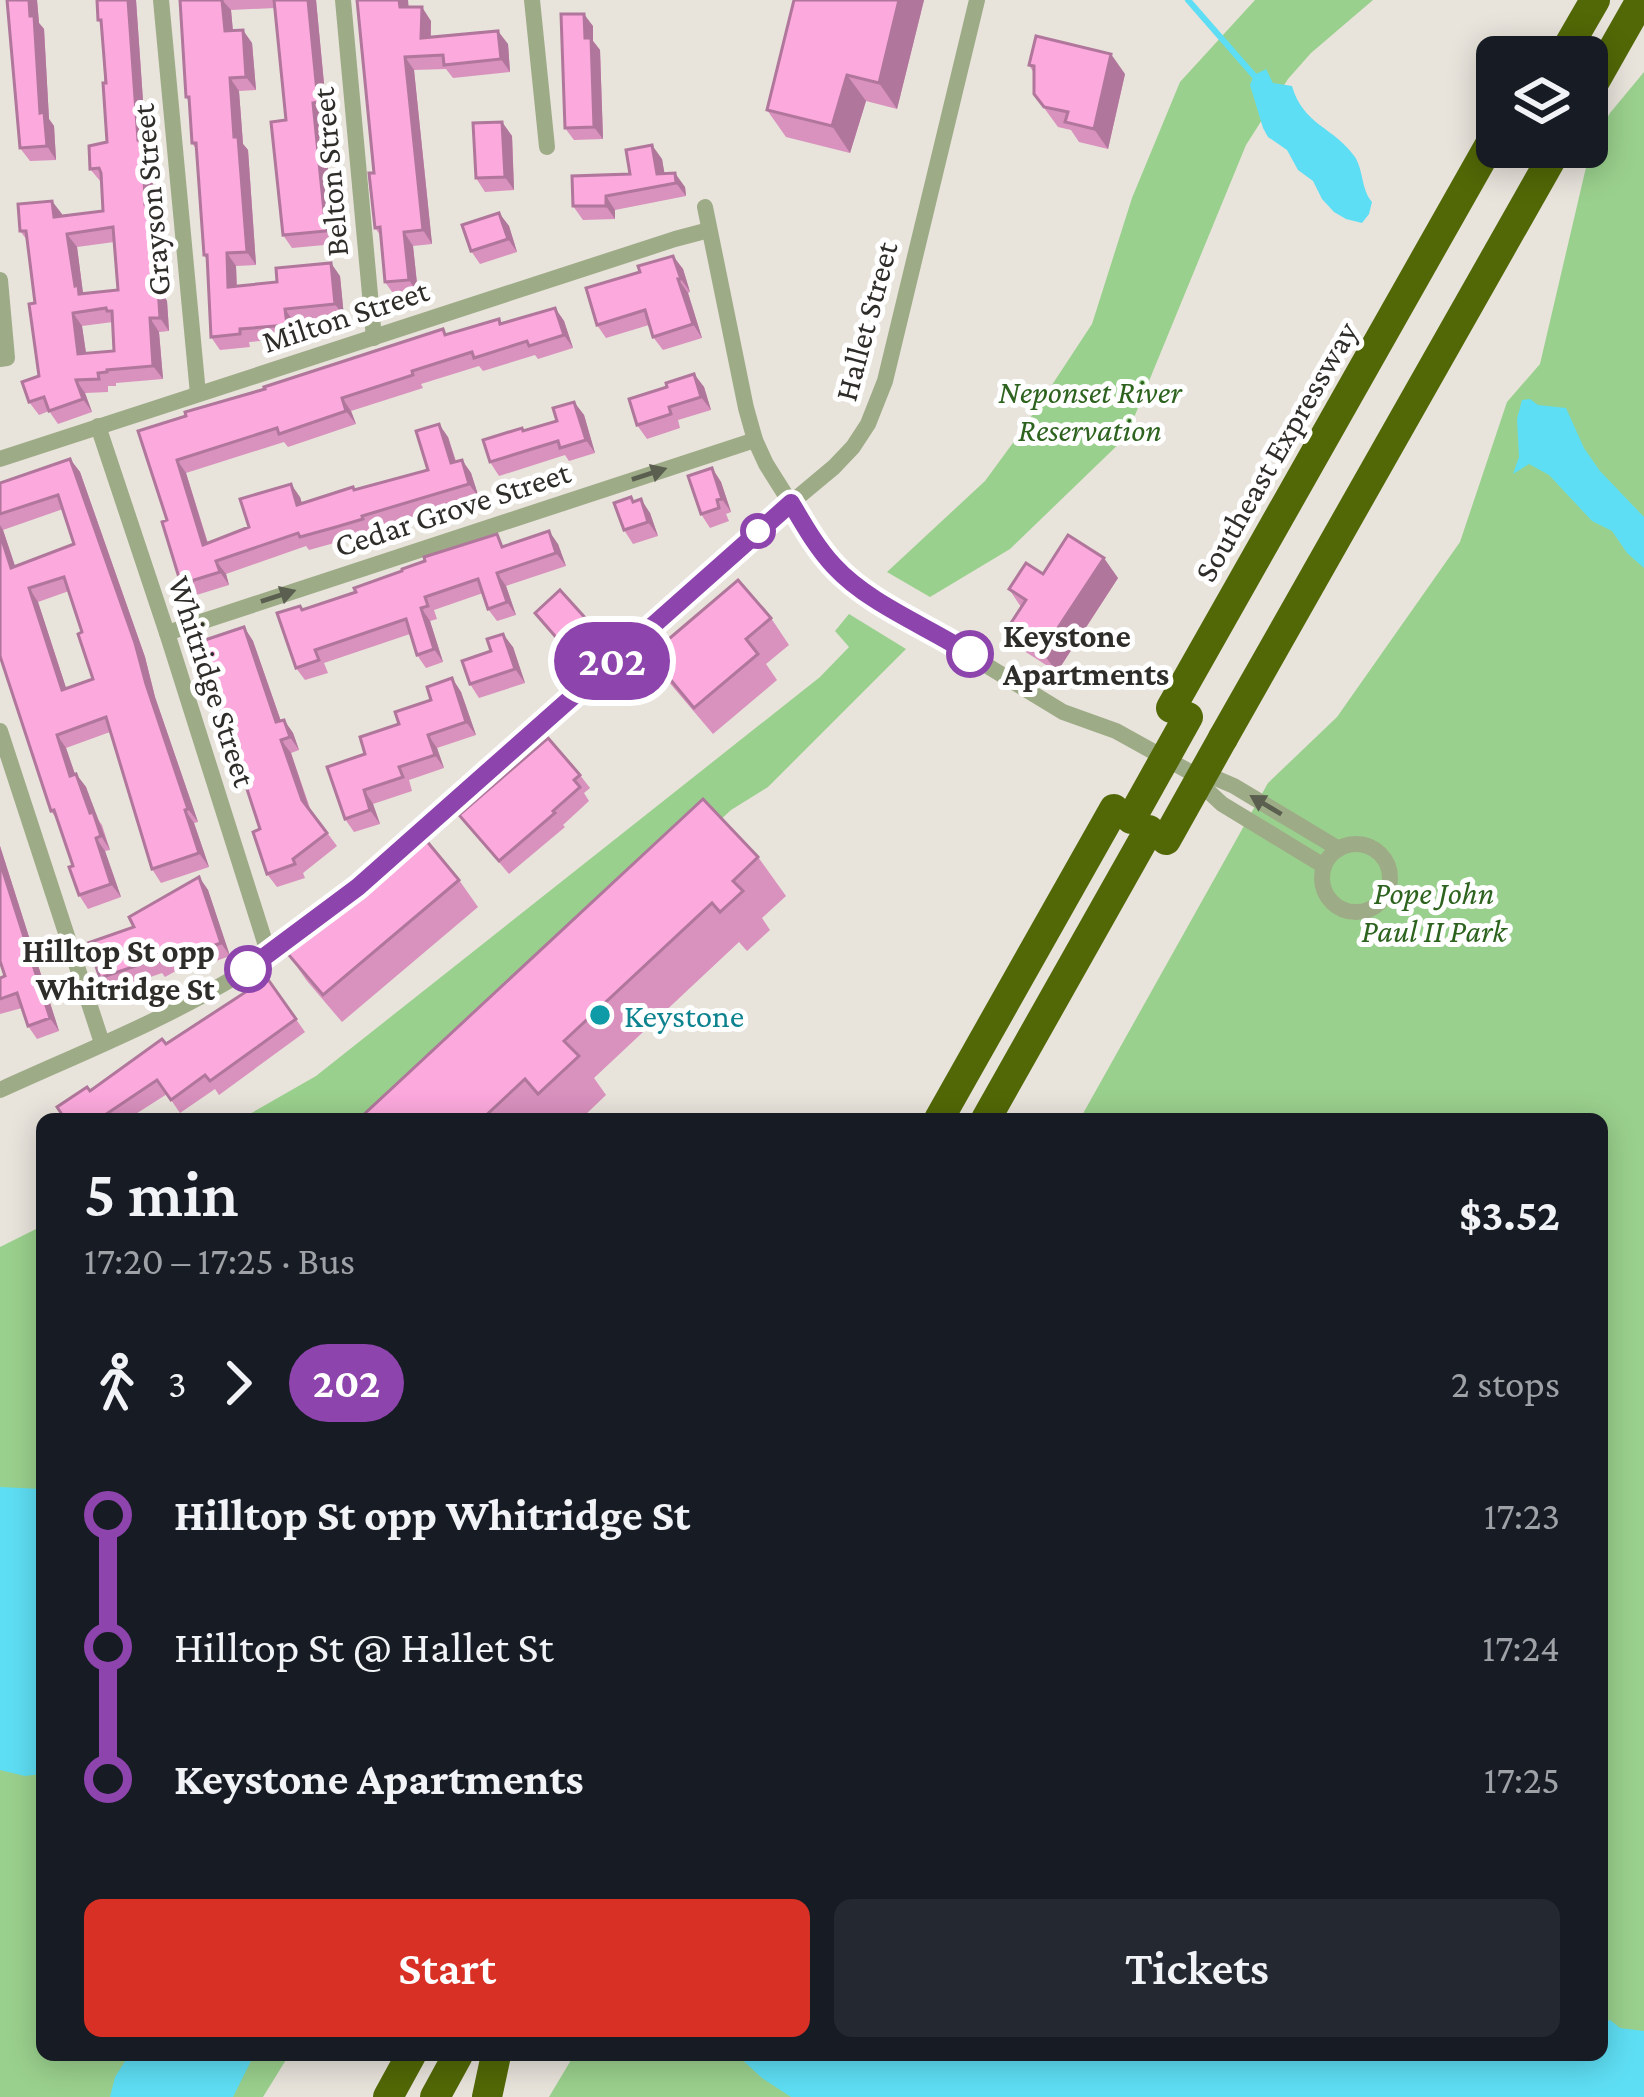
<!DOCTYPE html>
<meta charset="utf-8">
<style>
body{margin:0;font-family:"Crimson Pro",serif;background:#242831;color:#f1f3f6;height:100vh;display:flex;flex-direction:column;font-size:45px;white-space:nowrap}
*{box-sizing:border-box;margin:0}
p{font-size:39px;color:#9ea1a6}
.icon{flex:none;width:66px;height:66px;fill:none;stroke:currentColor;stroke-width:2;stroke-linecap:round;stroke-linejoin:round}
.map{position:relative;flex:1;overflow:hidden}
.panel{position:absolute;left:36px;top:1113px;width:1572px;height:948px;display:flex;flex-direction:column;background:#171b24;border-radius:18px;box-shadow:0 6px 30px #0003}
.panel>*{flex:none}
.badge{padding:0 24px;border-radius:39px;font-size:42px;line-height:78px}
.tools{position:absolute;left:1476px;top:36px;display:grid;gap:24px}
.tools a{display:grid;place-items:center;width:132px;height:132px;border-radius:18px;background:#171b24;box-shadow:0 6px 30px #0003;font-size:60px}
.map>.badge{position:absolute;translate:-50% -50%;box-shadow:0 0 0 6px #fff}
.legs{display:flex;align-items:center;gap:18px;height:132px;padding:0 48px;font-size:39px}
.legs p{margin-inline-start:auto}
.summary{display:flex;align-items:center;justify-content:space-between;height:204px;padding:0 48px}
h1{font-size:66px;font-weight:600;line-height:90px}
.button{display:flex;gap:24px;margin-top:auto;padding:24px 48px}
.button a{flex:1;height:138px;border-radius:18px;background:#d93025;color:#fff;font-size:48px;font-weight:600;line-height:138px;text-align:center}
.button a+a{background:#242831;color:#f1f3f6}
ul{padding:0 48px;list-style:none}
li{display:flex;align-items:center;gap:42px;height:132px;font-size:45px}
li i{display:grid;place-items:center;width:18px;height:100%;margin:0 15px;background:currentColor}
li i::after{content:'';width:30px;height:30px;margin:-15px;border:9px solid;border-radius:50%;background:#171b24}
li p{margin-inline-start:auto}
li:first-child i{background:linear-gradient(#0000 50%,currentColor 0)}
li:last-child i{background:linear-gradient(currentColor 50%,#0000 0)}
.map>svg:first-child{display:block}
.green{fill:#9ad08d}
.water{fill:#5edef4}
.lines{fill:none;stroke-linecap:round;stroke-linejoin:round}
.stream{stroke:#5edef4;stroke-width:6}
.minor{stroke:#9eab87;stroke-width:16}
.motorway{stroke:#526806;stroke-width:30}
.motorway-bridge{stroke:#526806;stroke-width:30}
.wall{fill:#d991be;fill-rule:evenodd}
.shaded-wall{fill:#b0769b}
.building{fill:#fca9dd;stroke:#b0769b;stroke-width:3;fill-rule:evenodd}
.oneway{fill:#5b5f4f}
.line-1-casing{stroke:#fff;stroke-width:27}
.line-1{stroke:#8e44ad;stroke-width:18}
.stop-1-dot{fill:#fff;stroke:#8e44ad;stroke-width:6}
.culture-dot{fill:#0f9aa8;stroke:#fff;stroke-width:4.5}
.labels{text-anchor:middle;stroke-width:10;stroke-linejoin:round;paint-order:stroke}
.street-label{font-size:33px;fill:#2f2d2a;stroke:#fff}
.park-label{font-size:33px;font-style:italic;fill:#2d631e;stroke:#fff}
.stop-label{font-size:33px;font-weight:bold;fill:#2f2d2a;stroke:#fff;text-anchor:start}
.culture-label{font-size:33px;fill:#0d838f;stroke:#fff;text-anchor:start}
</style>
<div class="map">
<svg width="1644" height="2097" viewBox="0 0 1644 2097">
<rect width="100%" height="100%" fill="#e8e3db"/>
<!-- green -->
<g class="green">
<polygon points="1255,0 1373,0 1311,53 1288,79 1246,145 1126,437 1010,549 930,597 887,572 985,481 1021,432 1092,324 1132,198 1180,82"/>
<polygon points="1644,72 1644,2097 549,2097 574,2055 1602,2055 1602,1119 1080,1119 1268,783 1337,717 1460,542 1507,402 1540,364 1591,146 1610,113"/>
<polygon points="849,614 906,649 768,787 731,810 470,1051 387,1119 241,1119 316,1076 820,677 849,647 835,631"/>
<polygon points="42,1226 42,2055 289,2055 263,2097 0,2097 0,1247"/>
</g>
<!-- water -->
<g class="water">
<path d="M1266,69l7,14 19,3c11,39 42,41 63,71 9,15 6,32 17,45l-3,12 -7,9 -16,-4 -12,-7 -12,-13 -9,-18 -15,-11 -11,-20 -19,-13 -5,-9 -13,-43 4,-10z"/>
<polygon points="1530,399 1538,405 1566,408 1584,448 1600,471 1644,517 1644,568 1627,553 1612,531 1592,521 1549,475 1529,464 1513,474 1519,457 1517,419 1522,400"/>
<polygon points="0,1487 42,1489 42,1774 25,1776 0,1770"/>
<polygon points="1610,2020 1620,2028 1644,2031 1644,2097 791,2097 762,2078 737,2055 1602,2055 1602,2033 1606,2022"/>
<polygon points="129,2055 254,2055 233,2097 110,2097 115,2077"/>
</g>
<g class="lines">
<!-- stream -->
<polyline class="stream" points="1188,0 1257,79"/>
<!-- minor -->
<g class="minor">
<polyline points="161,0 198,394"/>
<polyline points="343,0 374,338"/>
<polyline points="532,0 547,147"/>
<polyline points="705,207 746,408 755,440 766,464 817,545 839,571 855,585 1063,712 1116,731 1190,772 1213,777 1234,786 1339,849"/>
<polyline points="0,280 7,358 0,359"/>
<polyline points="98,426 167,633 269,955"/>
<polyline points="0,459 675,239 709,230"/>
<polyline points="167,633 755,440"/>
<polyline points="0,731 102,1043"/>
<polyline points="1194,778 1222,804 1324,866"/>
<circle cx="1356" cy="878" r="34"/>
<path d="M0,1090c79,-36 162,-69 237,-114 43,-26 82,-58 121,-89l403,-359 73,-61 19,-20 15,-23 17,-43 92,-381"/>
</g>
<!-- motorway -->
<g class="motorway">
<polyline points="1562,57 1595,0"/>
<polyline points="1587,95 1641,0"/>
<polyline points="1171,708 1497,132"/>
<polyline points="1223,738 1558,147"/>
<polyline points="939,1119 1114,809"/>
<polyline points="986,1119 1149,830"/>
<polyline points="388,2097 411,2055"/>
<polyline points="435,2097 458,2055"/>
<polyline points="487,2097 496,2055"/>
</g>
<!-- motorway-bridge -->
<g class="motorway-bridge">
<polyline points="1131,819 1188,717"/>
<polyline points="1166,840 1223,738"/>
</g>
</g>
<!-- wall -->
<g class="wall">
<polygon points="7,0 37,0 39,23 44,29 49,119 54,126 56,160 30,161 20,148"/>
<path d="M97,0h39l10,144 6,9 2,57 5,7 5,79 3,5 2,30 -10,1 4,47 -47,4v3h-8v6l-23,1 7,19 -34,12 -9,-13 -10,4 -10,-13 10,-26 -4,-73 -8,-63 -7,-9 42,-17v2l41,-5 -2,-29 -11,-13 17,-27 -5,-117 -4,-5zM114,242l4,48 -35,3 -6,-46zM113,322l1,29 -28,2 -4,-27z"/>
<polygon points="180,0 316,0 327,115 323,116 335,244 292,248 283,235 286,120 275,8 231,10 233,31 252,43 256,90 239,91 243,144 248,150 256,265 236,266 237,286 340,276 344,317 294,322 296,338 249,342 250,347 220,350 211,337 207,260 204,255 196,149 192,143 189,102 186,97"/>
<polygon points="357,0 408,0 408,7 431,21 431,37 508,44 510,72 453,78 446,69 414,70 432,244 413,246 418,293 395,296 385,282 381,236 375,228 374,173"/>
<polygon points="924,0 897,109 866,101 850,153 786,137 767,110"/>
<polygon points="593,26 593,41 600,50 603,139 574,140 565,128"/>
<polygon points="1029,65 1125,74 1108,149 1079,142 1071,130 1058,127 1034,94 1034,73"/>
<polygon points="502,122 512,136 514,190 485,192 476,178"/>
<polygon points="662,159 664,173 685,187 686,196 615,210 615,219 583,220 573,206"/>
<polygon points="499,213 509,226 517,252 480,264 471,251"/>
<polygon points="673,256 683,269 690,292 688,293 702,338 663,350 653,337 649,325 606,338 597,325 640,272"/>
<polygon points="555,308 564,321 573,348 538,359 535,355 483,371 479,366 421,384 423,388 351,411 356,424 288,447 284,442 186,473 208,543 249,527 300,497 302,503 353,487 355,490 428,470 448,437 456,461 462,460 471,473 479,498 371,529 372,532 345,540 309,550 306,546 226,574 229,585 190,597 181,584 167,520 138,431 443,329 447,335 499,319 502,324"/>
<polygon points="694,374 704,387 711,410 678,420 680,428 647,439 637,425 667,387"/>
<polygon points="574,402 584,415 595,453 569,461 565,455 499,476 490,462 524,430 557,421"/>
<path d="M70,459l10,13 65,185 10,40 43,125 -4,1 15,44 -48,16 -9,-14 -42,-137 -44,16 9,26h1l10,13 10,30 6,8 8,25 -5,1 16,46 -33,12 -9,-14 -6,-29 -14,-44 -8,-11 -51,-155v-173zM63,509l11,35 -59,22 -12,-36zM69,591l13,41 11,47 -27,9 -28,-86z"/>
<polygon points="712,468 721,482 731,512 726,514 729,521 710,528 701,514"/>
<polygon points="634,501 650,513 658,536 633,544 624,530"/>
<polygon points="558,544 566,566 506,586 516,615 497,621 488,609 483,593 434,610 437,619 430,621 443,662 426,668 417,655 410,634 324,663 328,673 305,680 296,668 300,606 303,610 506,546"/>
<polygon points="1043,574 1118,578 1057,672 1021,649 1007,629 1021,607 1009,589"/>
<polygon points="535,613 588,621 597,634 571,657"/>
<polygon points="771,618 789,645 766,664 777,680 713,734 668,681 650,655"/>
<polygon points="244,627 253,641 281,721 284,720 293,733 299,750 291,753 311,811 337,846 303,873 305,878 277,887 267,874 260,829"/>
<polygon points="513,647 525,683 479,698 470,684"/>
<polygon points="452,678 461,692 476,735 437,748 444,768 409,780 412,791 373,804 380,824 354,832 345,819 365,754 399,724 431,700"/>
<polygon points="580,775 590,788 584,793 589,801 563,825 565,827 509,874 459,815"/>
<polygon points="0,846 59,1031 37,1039 28,1026 22,1008 0,1014 0,978 5,976 0,961"/>
<polygon points="758,857 786,896 762,918 770,930 747,951 739,942 594,1078 606,1095 581,1119 359,1119"/>
<polygon points="199,877 208,890 230,956 202,966 197,959 165,977 162,973 110,991 100,978 134,927"/>
<polygon points="459,880 478,907 342,1022 307,981 288,954"/>
<polygon points="267,978 305,1032 219,1095 215,1089 180,1113 167,1094 128,1119 65,1119 90,1091"/>
</g>
<!-- shaded-wall -->
<g class="shaded-wall">
<polygon points="29,0 37,0 39,23 44,29 49,119 54,126 56,160 47,146 40,113"/>
<polygon points="128,0 136,0 146,144 152,153 154,210 159,217 164,296 167,301 169,331 160,318 155,288 138,140"/>
<polygon points="222,0 231,10 234,44 225,31"/>
<polygon points="308,0 316,0 327,115 318,102"/>
<polygon points="399,0 408,0 410,21 400,7"/>
<polygon points="899,0 924,0 897,109 879,83"/>
<polygon points="422,7 431,21 430,52 421,38"/>
<polygon points="584,14 593,26 593,41 600,50 603,139 594,127"/>
<polygon points="243,30 252,43 256,90 246,77"/>
<polygon points="498,31 508,44 510,72 501,59"/>
<polygon points="1111,54 1125,74 1108,149 1094,129"/>
<polygon points="405,57 414,70 432,244 423,230"/>
<polygon points="847,75 866,101 850,153 832,126"/>
<polygon points="230,78 239,91 243,144 248,150 256,265 247,252 234,137"/>
<polygon points="313,103 323,116 335,244 326,231"/>
<polygon points="502,122 512,136 514,190 505,177"/>
<polygon points="652,145 662,159 667,187 657,174"/>
<polygon points="675,173 685,187 686,196 676,183"/>
<polygon points="606,196 615,210 615,219 606,206"/>
<polygon points="52,201 62,214 63,230 54,217"/>
<polygon points="499,213 509,226 517,252 508,239"/>
<polygon points="404,232 413,246 418,293 409,280"/>
<polygon points="67,234 77,247 83,293 88,307 75,286"/>
<polygon points="227,253 236,266 237,300 228,287"/>
<polygon points="673,256 683,269 690,292 681,279"/>
<polygon points="331,263 340,276 344,317 335,304"/>
<polygon points="678,279 688,293 702,338 693,324"/>
<polygon points="555,308 564,321 573,348 564,335"/>
<polygon points="285,309 294,322 296,338 287,325"/>
<polygon points="73,313 82,326 88,367 78,354"/>
<polygon points="150,318 159,332 163,379 153,366"/>
<polygon points="694,374 704,387 711,410 701,397"/>
<polygon points="76,380 85,393 92,412 83,399"/>
<polygon points="342,398 351,411 356,424 346,411"/>
<polygon points="574,402 584,415 595,453 586,440"/>
<polygon points="439,424 448,437 460,476 451,463"/>
<polygon points="70,459 80,472 145,657 155,697 198,822 188,809"/>
<polygon points="177,460 186,473 212,558 203,545"/>
<polygon points="462,460 471,473 479,498 469,484"/>
<polygon points="712,468 721,482 731,512 722,499"/>
<polygon points="291,484 300,497 306,518 297,505"/>
<polygon points="641,499 650,513 658,536 648,522"/>
<polygon points="0,525 3,530 20,581 11,568 0,534"/>
<polygon points="549,531 558,544 566,566 556,553"/>
<polygon points="1104,558 1118,578 1057,672 1042,652"/>
<polygon points="216,561 226,574 229,585 220,572"/>
<polygon points="497,573 506,586 516,615 507,602"/>
<polygon points="29,588 38,602 71,703 62,690"/>
<polygon points="421,608 430,621 443,662 434,649"/>
<polygon points="244,627 253,641 286,736 276,722"/>
<polygon points="503,634 513,647 525,683 515,669"/>
<polygon points="452,678 461,692 476,735 466,722"/>
<polygon points="284,720 293,733 299,750 290,737"/>
<polygon points="57,735 66,748 80,789 70,776"/>
<polygon points="428,735 437,748 444,768 435,755"/>
<polygon points="281,740 291,753 311,814 302,800"/>
<polygon points="76,774 86,787 110,850 101,836 90,813"/>
<polygon points="364,790 373,804 380,824 370,810"/>
<polygon points="185,810 194,823 209,867 199,853"/>
<polygon points="96,838 105,851 121,897 111,884"/>
<polygon points="0,846 59,1031 50,1018 0,862"/>
<polygon points="199,877 208,890 230,956 221,943"/>
</g>
<!-- building -->
<g class="building">
<polygon points="7,0 29,0 30,16 34,16 40,113 44,112 47,146 20,148"/>
<path d="M97,0h31l10,140 5,-1 2,65 4,-1 6,85 3,-1 2,31h-10l3,48 -46,4v2l-9,1 1,6 -23,1 7,19 -34,12 -5,-14 -15,5 -7,-20 17,-6 -10,-72 6,-1 -9,-72h-6l-2,-27 34,-3 2,16 49,-6 -2,-38 -2,-5 -9,1 -1,-23 18,-4 -4,-59h3l-5,-63h-3zM113,227l5,63 -39,4 -1,-9 -3,1 -8,-52zM106,308l1,3h5l2,40 -36,3 -5,-41z"/>
<polygon points="180,0 222,0 225,31 243,30 246,77 230,78 234,137 238,137 247,252 227,253 228,287 277,282 276,268 331,263 335,304 285,309 287,325 240,329 240,334 211,337 207,255 204,255 196,143 192,143 189,97 186,97"/>
<polygon points="274,0 308,0 318,102 313,103 326,231 283,235 271,122 286,120"/>
<polygon points="357,0 399,0 400,7 422,7 421,38 498,31 501,59 444,65 443,55 405,57 423,230 404,232 409,280 385,282 380,227 375,228 369,173 374,173"/>
<polygon points="794,0 899,0 879,83 847,75 832,126 767,110"/>
<polygon points="561,14 584,14 585,38 591,38 594,127 565,128"/>
<polygon points="1036,36 1111,54 1094,129 1065,122 1068,112 1044,107 1034,94 1034,66 1029,65"/>
<polygon points="502,122 505,177 476,178 473,123"/>
<polygon points="652,145 657,174 675,173 676,183 606,196 606,206 573,206 572,176 630,174 626,150"/>
<polygon points="499,213 508,239 471,251 462,225"/>
<polygon points="673,256 681,279 678,279 693,324 653,337 645,310 597,325 586,288 640,272 638,266"/>
<polygon points="555,308 564,335 529,346 527,341 474,358 472,352 412,371 413,375 342,398 346,411 279,434 277,428 177,460 203,545 249,527 240,499 291,484 297,505 353,487 354,490 428,470 416,431 439,424 451,463 462,460 469,484 362,516 363,519 336,527 300,537 298,533 216,561 220,572 181,584 162,522 167,520 138,431 186,416 185,412 265,389 264,387 443,329 445,335 499,319 500,324"/>
<polygon points="694,374 701,397 669,407 671,414 637,425 629,399 667,387 666,383"/>
<polygon points="574,402 586,440 560,448 558,441 490,462 483,440 522,428 523,431 557,421 553,408"/>
<path d="M70,459l65,184 11,41 42,125 -3,1 14,43 -47,16 -46,-152 -49,18 13,41 6,-2 14,39 3,-1 8,24 -5,2 15,46 -32,11 -10,-28 4,-1 -19,-56 -3,1 -51,-155v-122l11,34 63,-24 -16,-49 -58,19v-31zM64,577l18,55 -4,2 15,45 -31,11 -33,-102z"/>
<polygon points="712,468 722,499 717,500 719,508 701,514 688,476"/>
<polygon points="631,497 633,502 641,499 648,522 624,530 614,503"/>
<polygon points="549,531 556,553 497,573 507,602 488,609 478,579 425,597 428,606 421,608 434,649 417,655 406,619 315,650 319,660 296,668 277,613 300,606 302,610 356,592 354,588 402,571 402,569 425,561 424,557 497,534 502,547"/>
<polygon points="1068,535 1104,558 1042,652 1007,629 1026,600 1009,589 1026,563 1043,574"/>
<polygon points="738,580 771,618 746,639 758,654 694,708 650,655"/>
<polygon points="560,590 588,621 562,644 535,613"/>
<polygon points="244,627 276,722 284,720 290,737 281,740 302,800 327,833 293,859 295,864 267,874 253,832 260,829 199,642"/>
<polygon points="503,634 515,669 470,684 462,661 491,651 487,639"/>
<polygon points="452,678 466,722 428,735 435,755 399,767 403,777 364,790 370,810 345,819 327,767 365,754 360,737 399,724 395,712 431,700 427,687"/>
<polygon points="548,738 580,775 574,780 580,787 553,811 555,813 499,861 459,815"/>
<polygon points="703,799 758,857 733,881 743,891 720,912 712,903 564,1041 579,1056 538,1094 525,1079 482,1119 359,1119"/>
<polygon points="425,839 459,880 323,995 288,954"/>
<polygon points="0,862 50,1018 28,1026 17,993 0,999 0,978 5,976 0,961"/>
<polygon points="199,877 221,943 192,953 189,944 155,964 153,960 100,978 88,943 134,927 129,917"/>
<polygon points="267,978 296,1019 210,1081 205,1075 171,1100 157,1080 99,1119 65,1119 57,1107 87,1087 90,1091 162,1039 166,1044"/>
</g>
<!-- one-way arrows -->
<defs><path id="oneway-solid" d="M-6-.8H1V-3.2L6.5 0L1 3.2V.8H-6Z" transform="scale(3)"/></defs>
<g class="oneway">
<use href="#oneway-solid" transform="translate(649 474) rotate(-18)"/>
<use href="#oneway-solid" transform="translate(278 596) rotate(-18)"/>
<use href="#oneway-solid" transform="translate(1266 805) rotate(-149)"/>
</g>
<g class="lines">
<defs>
<path id="line-1" d="M248,969l110,-82 433,-384c13,22 26,45 43,63 35,38 93,60 136,88"/>
</defs>
<!-- line-1 casing -->
<use href="#line-1" class="line-1-casing"/>
<!-- line-1 -->
<use href="#line-1" class="line-1"/>
</g>
<!-- markers -->
<g class="stop-1-dot">
<circle cx="758" cy="531" r="15"/>
<circle cx="970" cy="654" r="21"/>
<circle cx="248" cy="969" r="21"/>
</g>
<circle class="culture-dot" cx="600" cy="1015" r="12"/>
<g class="labels">
<!-- street labels -->
<g class="street-label">
<text transform="translate(329 172) rotate(-95)" y="12">Belton Street</text>
<text transform="translate(150 200) rotate(-95)" y="12">Grayson Street</text>
<text transform="translate(345 315) rotate(-18)" y="12">Milton Street</text>
<text transform="translate(865 321) rotate(-75)" y="12">Hallet Street</text>
<text transform="translate(1275 451) rotate(-60)" y="12">Southeast Expressway</text>
<text transform="translate(452 508) rotate(-18)" y="12">Cedar Grove Street</text>
<text transform="translate(213 681) rotate(72)" y="12">Whitridge Street</text>
</g>
<!-- park labels -->
<g class="park-label">
<text x="1090" y="403">Neponset River<tspan x="1090" dy="38">Reservation</tspan></text>
<text x="1434" y="904">Pope John<tspan x="1434" dy="38">Paul II Park</tspan></text>
</g>
<!-- stop labels -->
<g class="stop-label">
<text x="1003" y="647">Keystone<tspan x="1003" dy="38">Apartments</tspan></text>
<text x="215" y="962" text-anchor="end">Hilltop St opp<tspan x="215" dy="38">Whitridge St</tspan></text>
</g>
<!-- culture labels -->
<g class="culture-label">
<text x="624" y="1027">Keystone</text>
</g>
</g>
</svg>
<div class="tools">
<a><svg class="icon" aria-label="layers" viewBox="0 0 24 24"><path d="M12 4l9 5-9 5-9-5zM3 14l9 5 9-5"/></svg></a>
</div>
<b class="badge" style="left:612px;top:661px;background:#8e44ad;color:#fff">202</b>
<section class="panel">
<div class="summary"><div><h1>5 min</h1><p>17:20 – 17:25 · Bus</p></div><b>$3.52</b></div>
<div class="legs"><svg class="icon" aria-label="walk" viewBox="0 0 24 24"><circle cx="13" cy="4" r="2"/><path d="M13 8l-2 6 4 7M11 14l-3 7M7 12l3-4h3l4 4"/></svg>3<svg class="icon" aria-label="forward" viewBox="0 0 24 24"><path d="M9 5l7 7-7 7"/></svg><b class="badge" style="background:#8e44ad;color:#fff">202</b><p>2 stops</p></div>
<ul>
<li><i style="color:#8e44ad"></i><b>Hilltop St opp Whitridge St</b><p>17:23</p></li>
<li><i style="color:#8e44ad"></i><span>Hilltop St @ Hallet St</span><p>17:24</p></li>
<li><i style="color:#8e44ad"></i><b>Keystone Apartments</b><p>17:25</p></li>
</ul>
<div class="button"><a>Start</a><a>Tickets</a></div>
</section>
</div>
